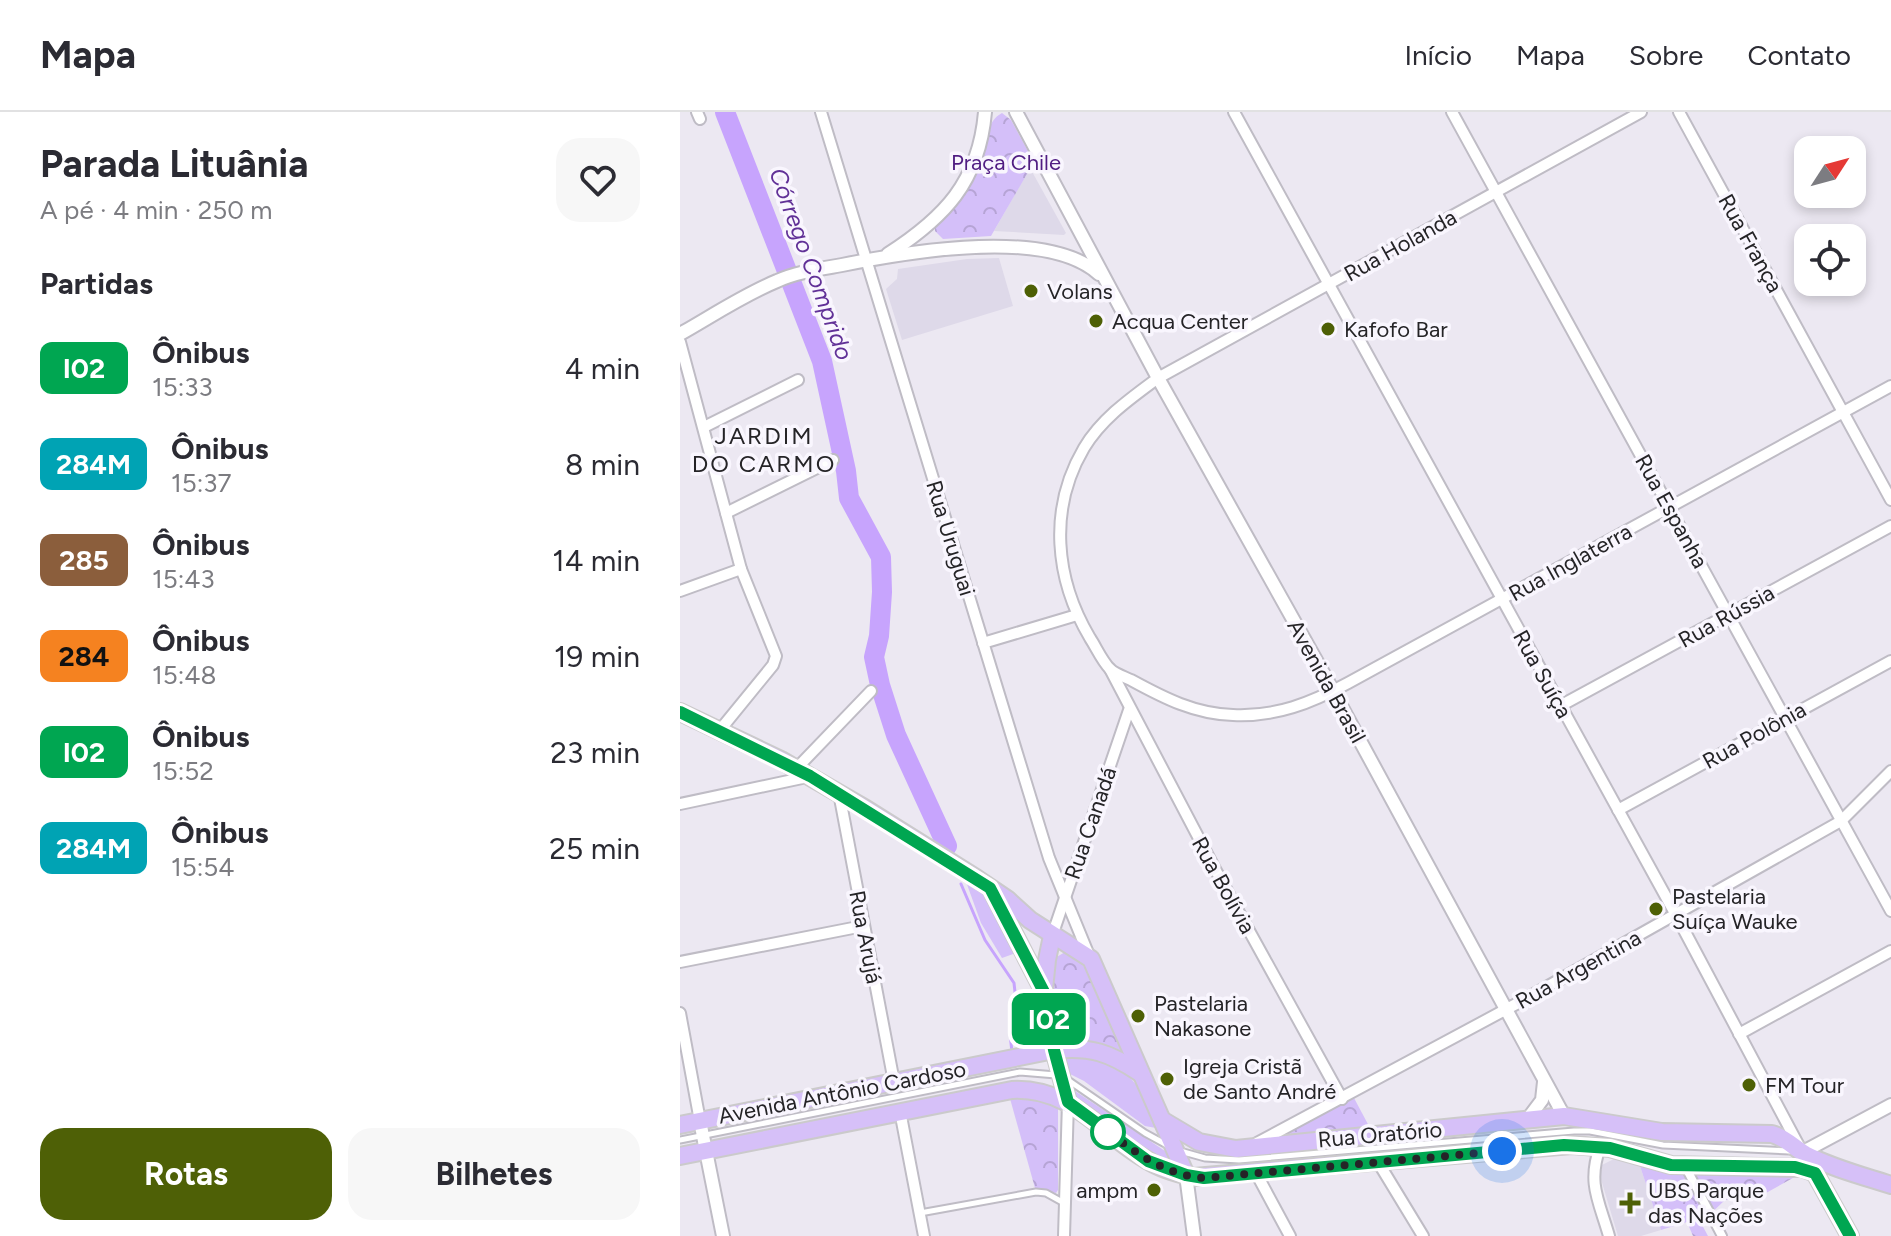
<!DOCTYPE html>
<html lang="pt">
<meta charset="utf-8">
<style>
body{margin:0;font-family:Figtree,sans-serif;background:#f7f7f7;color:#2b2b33;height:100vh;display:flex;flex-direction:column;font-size:30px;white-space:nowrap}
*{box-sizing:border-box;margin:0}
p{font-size:26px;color:#7c7c81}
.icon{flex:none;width:44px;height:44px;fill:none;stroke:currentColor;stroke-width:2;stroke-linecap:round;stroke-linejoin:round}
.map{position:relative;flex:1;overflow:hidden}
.details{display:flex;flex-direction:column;background:#fff;width:680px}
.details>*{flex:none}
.badge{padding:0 16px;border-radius:12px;font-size:28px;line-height:52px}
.needle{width:52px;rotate:54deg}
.fabs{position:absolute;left:1114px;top:24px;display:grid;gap:16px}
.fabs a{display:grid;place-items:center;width:72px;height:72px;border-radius:16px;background:#fff;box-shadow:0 4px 12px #0003;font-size:40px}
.you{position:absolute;width:40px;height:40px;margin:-20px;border:6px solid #fff;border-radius:50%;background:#1a73e8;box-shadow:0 0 0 12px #1a73e833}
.map>.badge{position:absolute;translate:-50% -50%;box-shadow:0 0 0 4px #fff}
h2{padding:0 40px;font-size:30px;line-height:72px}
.round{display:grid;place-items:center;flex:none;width:84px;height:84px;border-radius:24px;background:#f7f7f7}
.summary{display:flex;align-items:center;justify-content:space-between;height:136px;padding:0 40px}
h1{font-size:38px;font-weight:700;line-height:60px}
.button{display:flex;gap:16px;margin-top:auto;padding:16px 40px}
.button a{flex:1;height:92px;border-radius:24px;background:#4e6006;color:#fff;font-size:32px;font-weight:700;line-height:92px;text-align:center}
.button a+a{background:#f7f7f7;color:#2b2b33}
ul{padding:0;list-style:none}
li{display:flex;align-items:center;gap:24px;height:96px;padding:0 40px}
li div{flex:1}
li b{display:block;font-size:30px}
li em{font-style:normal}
li .badge{min-width:88px;font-weight:700;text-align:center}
header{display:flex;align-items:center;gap:48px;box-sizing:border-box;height:112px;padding:0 40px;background:#fff;border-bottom:2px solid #e1e1e2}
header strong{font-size:38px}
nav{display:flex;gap:44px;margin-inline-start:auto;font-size:28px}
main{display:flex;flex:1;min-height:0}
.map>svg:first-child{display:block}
.built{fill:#ded9e9}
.grass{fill:#d4bff9}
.forest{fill:url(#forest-crowns)}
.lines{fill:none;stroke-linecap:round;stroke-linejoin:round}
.stream{stroke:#c7a4fd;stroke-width:3}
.river{stroke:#c7a4fd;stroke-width:20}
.service-casing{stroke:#bfbcc5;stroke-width:9}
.pedestrian-casing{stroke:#bfbcc5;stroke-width:12}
.minor-casing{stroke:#bfbcc5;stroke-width:14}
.tertiary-casing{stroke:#bfbcc5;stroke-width:16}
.primary-casing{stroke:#cbcacb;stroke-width:20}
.service{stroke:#fff;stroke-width:5}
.pedestrian{stroke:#fff;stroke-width:8}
.minor{stroke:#fff;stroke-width:10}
.tertiary{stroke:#fff;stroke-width:12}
.primary{stroke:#d6c0f8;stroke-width:16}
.line-casing{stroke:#fff;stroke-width:18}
.line{stroke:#00a651;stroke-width:12}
.walk{stroke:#252427;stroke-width:8;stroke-dasharray:0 14.4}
.poi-dot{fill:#4e6006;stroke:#f9f6fe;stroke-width:3}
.stop-dot{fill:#fff;stroke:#00a651;stroke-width:4}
.labels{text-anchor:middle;stroke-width:7;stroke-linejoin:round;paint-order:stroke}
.park-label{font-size:22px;fill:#501d82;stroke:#f9f6fe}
.street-label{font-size:22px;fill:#252427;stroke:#f9f6fe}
.poi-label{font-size:22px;fill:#252427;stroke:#f9f6fe;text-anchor:start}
.water-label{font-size:24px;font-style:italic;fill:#613197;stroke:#f9f6fe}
.neighbourhood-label{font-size:24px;letter-spacing:2px;fill:#252427;stroke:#f9f6fe}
</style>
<header>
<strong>Mapa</strong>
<nav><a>Início</a><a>Mapa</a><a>Sobre</a><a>Contato</a></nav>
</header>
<main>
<section class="details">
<div class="summary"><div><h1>Parada Lituânia</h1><p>A pé · 4 min · 250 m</p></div><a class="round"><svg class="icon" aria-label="heart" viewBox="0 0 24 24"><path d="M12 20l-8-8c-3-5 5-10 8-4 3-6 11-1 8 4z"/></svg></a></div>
<h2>Partidas</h2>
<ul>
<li><span class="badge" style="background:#00a651;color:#fff">I02</span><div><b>Ônibus</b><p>15:33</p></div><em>4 min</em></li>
<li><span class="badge" style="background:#00a3b4;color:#fff">284M</span><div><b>Ônibus</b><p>15:37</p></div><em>8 min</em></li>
<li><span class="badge" style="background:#8b5e3c;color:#fff">285</span><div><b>Ônibus</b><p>15:43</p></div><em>14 min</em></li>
<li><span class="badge" style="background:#f58220;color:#111">284</span><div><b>Ônibus</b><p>15:48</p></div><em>19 min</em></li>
<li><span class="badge" style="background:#00a651;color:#fff">I02</span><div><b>Ônibus</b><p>15:52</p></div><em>23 min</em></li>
<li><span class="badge" style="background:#00a3b4;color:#fff">284M</span><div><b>Ônibus</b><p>15:54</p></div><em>25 min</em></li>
</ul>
<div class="button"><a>Rotas</a><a>Bilhetes</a></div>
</section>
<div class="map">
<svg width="1211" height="1124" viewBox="0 0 1211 1124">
<defs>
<pattern id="forest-crowns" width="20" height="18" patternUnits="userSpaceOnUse" patternTransform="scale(2)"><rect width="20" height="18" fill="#d4bff9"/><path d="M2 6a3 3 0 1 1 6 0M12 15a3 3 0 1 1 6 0" fill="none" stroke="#b6a4d5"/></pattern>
</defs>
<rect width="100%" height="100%" fill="#ece8f2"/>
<!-- built -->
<g class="built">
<polygon points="350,56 386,121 384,123 314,119"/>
<polygon points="319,146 333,194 222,228 206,177 217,167 218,157 287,147"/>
<polygon points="934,1047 960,1054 981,1118 961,1124 938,1124 920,1064 922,1053"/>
</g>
<!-- grass -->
<g class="grass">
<polygon points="285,767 310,788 339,840 322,846 301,811"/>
<path d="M415,942c44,26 43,28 61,74l-11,-2 -61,-45 -14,-7 -5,-17z"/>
<polygon points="392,977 485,1039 491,1051 481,1050 396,988"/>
</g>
<!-- forest -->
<g class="forest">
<path d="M322,1l9,7 23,42 -43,74 -48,3 -8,-8v-4c20,-21 36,-44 47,-70 6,-16 4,-36 20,-44z"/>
<path d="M385,840c29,10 44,66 56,93v6l-62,-7 -10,-50 6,-36z"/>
<polygon points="347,982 378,994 378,1078 376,1081 355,1076 329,983"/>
<polygon points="674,986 690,1016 596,1025"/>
<polygon points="960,1054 979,1058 1120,1062 1077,1086 1045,1088 1021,1111 1028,1124 1013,1124 1007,1110 981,1118"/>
</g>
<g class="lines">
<!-- stream -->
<polyline class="stream" points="281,772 305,828 334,871 336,889 330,922 332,940"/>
<!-- river -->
<polyline class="river" points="45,0 142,249 166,359 169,386 201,445 202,480 199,524 194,545 200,573 216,623 267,734"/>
<defs>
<g id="service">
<polyline points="385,966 465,1021 487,1033"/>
<polyline points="0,1028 340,960 376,963"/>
<polyline points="500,1039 525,1046 559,1048 894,1019 910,1019 983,1033 1110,1039"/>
<polyline points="240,1101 356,1080 366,1081 384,1091"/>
</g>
<polyline id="pedestrian" points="1005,1054 1042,1124"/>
<g id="minor">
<polyline points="17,0 20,7"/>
<polyline points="141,0 369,746 410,846"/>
<polyline points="554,0 996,803 1119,1034"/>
<polyline points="772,0 1211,799"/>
<path d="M961,0l-483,266c-27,20 -56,40 -74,70 -36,61 -29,131 6,190 6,9 12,23 20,31 5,5 15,8 21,11 33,18 64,34 102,35 43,2 78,-12 115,-32l543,-297"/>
<polyline points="999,0 1211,388"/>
<polyline points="0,230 61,457 96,544 93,553 40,618"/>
<polyline points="24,315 118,268"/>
<polyline points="46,401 153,348"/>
<polyline points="0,479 61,457"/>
<polyline points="303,531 397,503"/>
<polyline points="430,557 535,757 662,987"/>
<polyline points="880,594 1211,414"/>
<polyline points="116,657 191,579"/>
<polyline points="159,681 214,970"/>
<polyline points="0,692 127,665"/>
<polyline points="938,698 1211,549"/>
<polyline points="372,824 449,598"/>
<polyline points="0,850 183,814"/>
<polyline points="0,901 20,1009"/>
<polyline points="1059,922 1211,839"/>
<polyline points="220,999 244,1124"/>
<polyline points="577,1031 838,891 1161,709 1211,659"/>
<path d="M920,1035c-13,36 -1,54 9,89"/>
<polyline points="698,1050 743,1124"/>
<polyline points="576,1061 610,1124"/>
<polyline points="384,1124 388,990"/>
</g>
<g id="tertiary">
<polyline points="336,0 478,266 647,568 884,1004"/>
<path d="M208,142c56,-36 91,-72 97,-142"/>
<path d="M0,222c32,-18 63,-39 97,-53 20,-9 43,-12 65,-16 64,-13 205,-38 257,9"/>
<polyline points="847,1008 862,988 864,970"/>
<polyline points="20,1009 43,1124"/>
<polyline points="1123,1040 1211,993"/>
<polyline points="506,1063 514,1124"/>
</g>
<g id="primary">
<polyline points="0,600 101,648 186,697 296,766 327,787 350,808 411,847 506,1063"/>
<polyline points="313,781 364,880 374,938 388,990"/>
<polyline points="364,877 367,848 372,824"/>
<path d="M482,1008l37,22 37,7 328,-33 98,16 110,2c14,4 21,13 33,20 27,14 58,22 86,31"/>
<path d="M0,1013l374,-75c37,-4 56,3 86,23"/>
<path d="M0,1044l332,-66c59,-3 88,43 135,70 14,9 32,14 47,17l378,-32 38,3 61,17 131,3 13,5 35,63"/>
</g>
</defs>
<!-- service casing -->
<use href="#service" class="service-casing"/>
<!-- pedestrian casing -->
<use href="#pedestrian" class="pedestrian-casing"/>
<!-- minor casing -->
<use href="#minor" class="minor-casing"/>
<!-- tertiary casing -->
<use href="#tertiary" class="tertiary-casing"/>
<!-- primary casing -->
<use href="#primary" class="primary-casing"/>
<!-- service -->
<use href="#service" class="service"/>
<!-- pedestrian -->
<use href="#pedestrian" class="pedestrian"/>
<!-- minor -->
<use href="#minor" class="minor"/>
<!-- tertiary -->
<use href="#tertiary" class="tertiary"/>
<!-- primary -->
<use href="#primary" class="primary"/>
</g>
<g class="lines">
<defs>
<polyline id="line" points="0,600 130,664 310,776 364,880 374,938 388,990 468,1049 506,1063 524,1066 884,1033 930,1036 991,1053 1115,1055 1135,1061 1170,1124"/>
</defs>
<!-- line casing -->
<use href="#line" class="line-casing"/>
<!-- line -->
<use href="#line" class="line"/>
<!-- walk -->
<path class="walk" d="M428,1020l-4,-3c31,23 60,46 100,49l298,-27"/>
</g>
<!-- markers -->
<g class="poi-dot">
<circle cx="351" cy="179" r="8"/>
<circle cx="416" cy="209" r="8"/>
<circle cx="648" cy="217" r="8"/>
<circle cx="976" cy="797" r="8"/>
<circle cx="458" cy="904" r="8"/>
<circle cx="487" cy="967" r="8"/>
<circle cx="1069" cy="973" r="8"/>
<circle cx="474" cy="1078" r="8"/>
<path d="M946 1079h8v8h8v8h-8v8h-8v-8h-8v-8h8z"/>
</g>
<circle class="stop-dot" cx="428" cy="1020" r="16"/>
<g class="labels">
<!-- park labels -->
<g class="park-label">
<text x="326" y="58">Praça Chile</text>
</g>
<!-- street labels -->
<g class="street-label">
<text transform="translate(1071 131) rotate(61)" y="8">Rua França</text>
<text transform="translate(720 133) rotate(-29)" y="8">Rua Holanda</text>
<text transform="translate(992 399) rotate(61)" y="8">Rua Espanha</text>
<text transform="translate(271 426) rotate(73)" y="8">Rua Uruguai</text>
<text transform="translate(890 450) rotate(-29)" y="8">Rua Inglaterra</text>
<text transform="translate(1046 504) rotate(-29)" y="8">Rua Rússia</text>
<text transform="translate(863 562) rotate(61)" y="8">Rua Suíça</text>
<text transform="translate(647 569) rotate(61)" y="8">Avenida Brasil</text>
<text transform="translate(1074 623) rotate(-29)" y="8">Rua Polônia</text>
<text transform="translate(410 711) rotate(-71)" y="8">Rua Canadá</text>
<text transform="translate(544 773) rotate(61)" y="8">Rua Bolívia</text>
<text transform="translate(186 825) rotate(79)" y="8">Rua Arujá</text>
<text transform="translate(898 857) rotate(-29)" y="8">Rua Argentina</text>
<text transform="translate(162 980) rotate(-11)" y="8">Avenida Antônio Cardoso</text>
<text transform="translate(700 1022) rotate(-5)" y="8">Rua Oratório</text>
</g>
<!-- poi labels -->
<g class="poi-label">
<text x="367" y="187">Volans</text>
<text x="432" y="217">Acqua Center</text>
<text x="664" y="225">Kafofo Bar</text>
<text x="992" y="792">Pastelaria<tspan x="992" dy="25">Suíça Wauke</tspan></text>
<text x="474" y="899">Pastelaria<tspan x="474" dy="25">Nakasone</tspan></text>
<text x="503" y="962">Igreja Cristã<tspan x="503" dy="25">de Santo André</tspan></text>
<text x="1085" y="981">FM Tour</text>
<text x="458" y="1086" text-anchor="end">ampm</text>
<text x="968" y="1086">UBS Parque<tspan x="968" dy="25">das Nações</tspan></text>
</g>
<!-- water labels -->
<g class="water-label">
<text transform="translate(131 152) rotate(70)" y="8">Córrego Comprido</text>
</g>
<!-- neighbourhood labels -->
<g class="neighbourhood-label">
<text x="84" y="332">JARDIM<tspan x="84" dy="28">DO CARMO</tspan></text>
</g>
</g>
</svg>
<div class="fabs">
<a><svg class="needle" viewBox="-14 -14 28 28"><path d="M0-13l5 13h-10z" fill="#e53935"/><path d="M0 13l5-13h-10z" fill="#7c7c81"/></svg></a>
<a><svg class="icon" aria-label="locate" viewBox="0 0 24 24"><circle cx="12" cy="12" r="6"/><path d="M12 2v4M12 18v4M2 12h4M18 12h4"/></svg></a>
</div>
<div class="you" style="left:822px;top:1039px"></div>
<b class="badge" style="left:369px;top:907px;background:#00a651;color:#fff">I02</b>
</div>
</main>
